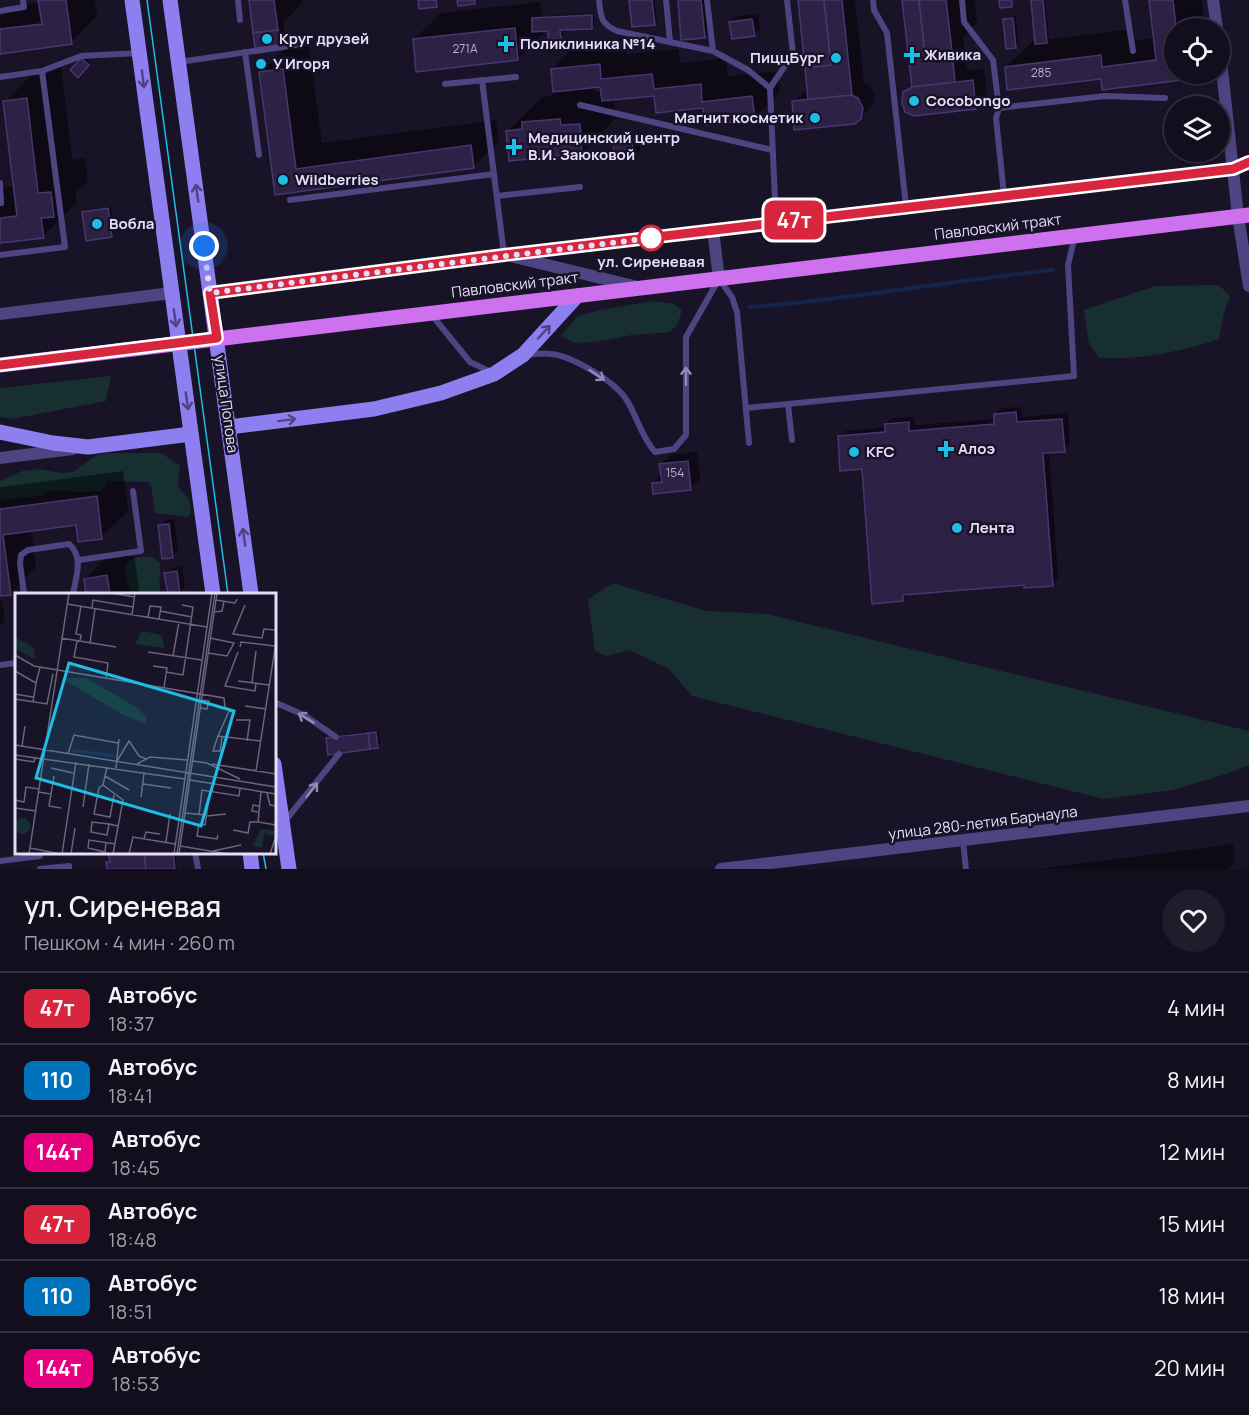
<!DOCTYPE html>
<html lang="ru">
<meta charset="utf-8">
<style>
body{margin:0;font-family:Manrope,sans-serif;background:#201c2b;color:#f1f3f6;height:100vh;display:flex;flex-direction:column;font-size:22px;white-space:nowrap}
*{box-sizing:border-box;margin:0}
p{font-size:20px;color:#9d9ca4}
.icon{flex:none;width:33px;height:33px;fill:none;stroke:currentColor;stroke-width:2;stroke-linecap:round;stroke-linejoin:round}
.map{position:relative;height:869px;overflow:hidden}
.sheet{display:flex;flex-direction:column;background:#130e1e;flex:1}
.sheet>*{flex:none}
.badge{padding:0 12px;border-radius:9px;font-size:21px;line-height:39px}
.fabs{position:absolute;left:1164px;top:18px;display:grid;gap:12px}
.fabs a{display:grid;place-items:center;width:66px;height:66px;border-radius:50%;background:#130e1e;box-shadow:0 3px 9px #0003,0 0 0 2px #322e3c;font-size:30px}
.you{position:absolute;width:30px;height:30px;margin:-15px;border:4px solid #fff;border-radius:50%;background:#1a73e8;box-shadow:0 0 0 9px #1a73e833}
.map>.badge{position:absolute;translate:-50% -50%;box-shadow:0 0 0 3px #fff}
.round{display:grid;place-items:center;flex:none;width:63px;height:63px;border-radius:32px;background:#201c2b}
.overview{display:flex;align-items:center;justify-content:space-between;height:102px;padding:0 24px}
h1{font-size:28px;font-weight:600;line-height:45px}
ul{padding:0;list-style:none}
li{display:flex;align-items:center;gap:18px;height:72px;padding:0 24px;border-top:2px solid #322e3c}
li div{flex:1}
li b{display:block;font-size:22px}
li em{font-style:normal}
li .badge{min-width:66px;font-weight:700;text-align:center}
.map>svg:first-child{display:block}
.green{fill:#172f31}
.shadow{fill:#0007;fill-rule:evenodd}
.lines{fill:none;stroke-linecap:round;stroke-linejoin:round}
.stream{stroke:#15244a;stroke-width:4}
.building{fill:#2d2146;stroke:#483670;stroke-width:1.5}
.lane{stroke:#4d4481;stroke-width:6}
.street{stroke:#4d4481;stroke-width:12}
.secondary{stroke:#8e7ff0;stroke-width:15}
.primary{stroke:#cd71ef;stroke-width:15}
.tram{stroke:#1fbde5;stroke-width:1.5}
.oneway{stroke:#4e4482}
.oneway2{stroke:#9189b8}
.line-casing{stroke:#fff;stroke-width:14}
.line{stroke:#d7263d;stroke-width:9}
.walk{stroke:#e4defb;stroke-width:6;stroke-dasharray:0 10.8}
.poi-dot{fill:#1fbde5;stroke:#191328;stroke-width:2}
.stop-dot{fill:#fff;stroke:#d7263d;stroke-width:3}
.labels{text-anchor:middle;stroke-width:5;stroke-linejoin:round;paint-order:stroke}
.number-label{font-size:12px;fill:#b6afce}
.poi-label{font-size:15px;font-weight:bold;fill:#e4defb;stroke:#191328;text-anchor:start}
.street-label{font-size:15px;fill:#e4defb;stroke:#191328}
.stop-label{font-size:15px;font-weight:bold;fill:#e4defb;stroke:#191328}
.inset-river{fill:none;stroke:#15244a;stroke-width:3}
.inset-road{fill:none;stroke:#6a647c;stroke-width:1.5}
.view{fill:#1fbde5;fill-opacity:0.15;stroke:#1fbde5;stroke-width:3}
.inset-edge{fill:none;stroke:#e4defb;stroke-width:3}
</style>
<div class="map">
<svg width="1249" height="869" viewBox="0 0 1249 869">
<rect width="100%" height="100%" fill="#191328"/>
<!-- green -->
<g class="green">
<path d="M1219,285l11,11 -6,17 -5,26c-39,13 -80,21 -120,19l-10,-14 -5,-34 71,-24z"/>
<polygon points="653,301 674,304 682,310 677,326 669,332 632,335 607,340 584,343 572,342 561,336 578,316 600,310"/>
<polygon points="111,376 106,401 12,419 0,417 0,388"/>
<path d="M109,453h52l19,13 -2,20 12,15 1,13 -4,3 -32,-4 -4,-27 -2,-4 -42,-1 -5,10c-7,0 -14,1 -21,1 -13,1 -29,-6 -40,4l-41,4v-19l22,-10 17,-2 22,4 12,-1 24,-17z"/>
<path d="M139,557h13l8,6c1,11 -2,21 1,31h-29l-5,-12 -2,-17 4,-5z"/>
<polygon points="613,583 706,611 767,614 1249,731 1249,765 1226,774 1173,790 1104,799 692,696 669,669 630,650 606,656 595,651 588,599"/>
</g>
<!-- shadow -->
<g class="shadow">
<polygon points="40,0 95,0 97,16 71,42 0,52 0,18 12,6 40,2"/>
<polygon points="250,0 303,0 303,2 283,23 285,38 279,43"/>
<polygon points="630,0 654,0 657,21 654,23"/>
<polygon points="680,0 704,0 707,34 704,37"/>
<polygon points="799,0 855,0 864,83 870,86 875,95 873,105 860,118 793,102 808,89"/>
<polygon points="904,0 975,0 977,23 963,37 967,70 984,69 987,95 975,108 905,93 913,85"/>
<polygon points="1032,0 1045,0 1049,39 1126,30 1128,41 1155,38 1150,0 1202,0 1205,28 1174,28 1174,74 1187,74 1182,79 1102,77 1006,67 1033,41 1036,40"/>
<polygon points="540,2 542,16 594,13 594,25 592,27 562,29 563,35 560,37 549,29 543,30 544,32 517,59 414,39 441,13"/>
<polygon points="758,14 760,29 754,34 731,22 737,16"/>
<polygon points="1016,16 1018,44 1016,46 1005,20 1007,17"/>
<path d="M625,38l2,16 51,-5 2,14 46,-5 2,18 50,-5 2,21 -26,26 -99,-24 -41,4 2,20 -34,35 -74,-22 34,-34 8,-1 4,-4 -2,-23 26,-26zM602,85v6l-7,1 -1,-6z"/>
<polygon points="309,44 322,143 496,120 499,141 473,167 276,193 260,73 287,47"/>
<polygon points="84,56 90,61 78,75 72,70"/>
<polygon points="61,65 72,160 85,158 88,181 76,192 77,202 43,236 0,241 0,188 15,186 5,102 39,67"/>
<polygon points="638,134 640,151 634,157 615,142 620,137"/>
<polygon points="111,206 114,233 112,236 84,212 86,210"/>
<polygon points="1021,407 1022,417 1068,413 1070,444 1064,450 1049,451 1058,578 1052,584 1025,583 909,594 903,600 863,468 839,437 845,431 886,427 886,424 892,418 914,417 915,425 996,419 995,414 1001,408"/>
<polygon points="697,452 700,479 691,488 653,483 662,474 661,465 670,455"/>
<polygon points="123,471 128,511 101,537 77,523 31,529 36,567 10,594 0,595 0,488 2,487"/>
<polygon points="174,519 178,550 172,556 160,526 166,520"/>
<polygon points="133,550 140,594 87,594 85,579 111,553"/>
<polygon points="182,566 185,587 179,593 169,594 166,574 172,568"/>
<polygon points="0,600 2,600 5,621 0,626"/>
<polygon points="378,730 380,744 378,747 327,739 330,736"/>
<polygon points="1233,844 1235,863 1229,869 1037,869"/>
<polygon points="110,852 175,852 177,869 108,869 108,863 111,860"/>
</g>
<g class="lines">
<!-- stream -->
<path class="stream" d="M750,307c101,-7 202,-27 303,-37"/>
</g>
<!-- building -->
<g class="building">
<polygon points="38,0 66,0 72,44 0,54 0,29 42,24"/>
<polygon points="249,0 274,0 278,30 253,33"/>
<polygon points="418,0 436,0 437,7 419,9"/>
<polygon points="457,0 475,0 475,4 458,6"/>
<polygon points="629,0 652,0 655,25 632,27"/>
<polygon points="678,0 701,0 705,38 681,40"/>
<polygon points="798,0 824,0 831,65 805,68"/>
<polygon points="824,0 842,0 852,95 808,100 805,68 831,65"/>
<polygon points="902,0 919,0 925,54 952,51 955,82 912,87"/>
<polygon points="919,0 946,0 952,51 925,54"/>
<polygon points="999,0 1012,0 1012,7 1000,8"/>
<polygon points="1031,0 1043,0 1047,43 1035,44"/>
<polygon points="1149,0 1173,0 1176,28 1174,28 1174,74 1182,74 1182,80 1102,90 1101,79 1007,90 1005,67 1101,55 1102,67 1156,60"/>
<polygon points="592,15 592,29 560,30 561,39 548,39 548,31 532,32 532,18"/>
<polygon points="1013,18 1016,48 1006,49 1003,19"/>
<polygon points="752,19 755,36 732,39 729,22"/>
<polygon points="515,28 518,60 416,72 413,39"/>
<polygon points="278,30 280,45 255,48 253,33"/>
<polygon points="81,58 89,65 78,78 70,70"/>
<polygon points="600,64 601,79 652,74 654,89 701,84 702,102 752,96 755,120 705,125 703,108 656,113 654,96 602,101 600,87 553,92 551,69"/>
<polygon points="283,69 296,169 471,145 474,168 275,195 259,72"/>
<polygon points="973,80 976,109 914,116 905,112 902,103 903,92 912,87"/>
<polygon points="852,95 858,98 863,108 861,119 854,124 794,130 792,101"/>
<polygon points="27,98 38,193 51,192 54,217 41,218 44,238 0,243 0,218 17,216 3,101"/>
<polygon points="560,119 561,125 580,124 582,154 509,161 506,131 522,129 522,122"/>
<polygon points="632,140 634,159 615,161 613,142"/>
<polygon points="108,208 112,237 86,241 82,212"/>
<polygon points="1016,412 1017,422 1062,419 1065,452 1043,453 1053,586 1024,588 1024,585 903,595 903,601 872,604 862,469 840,471 838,436 885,432 885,424 909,422 909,431 994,424 994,414"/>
<polygon points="688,461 691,490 653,494 652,483 662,482 659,464"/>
<polygon points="97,496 102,539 78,542 76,525 3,535 11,595 0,596 0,509"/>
<polygon points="169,524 173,558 162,559 158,525"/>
<polygon points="177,571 180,594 168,594 164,573"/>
<polygon points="107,575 110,594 86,594 84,579"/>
<polygon points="376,732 378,748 370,749 368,733"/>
<polygon points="368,733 370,749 328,755 326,738"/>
<polygon points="108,852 144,852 146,869 107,869 106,862 110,862"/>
<polygon points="144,852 173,852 175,869 146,869"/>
</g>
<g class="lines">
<!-- lane -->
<g class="lane">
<polyline points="238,0 240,20"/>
<path d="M599,0c2,17 1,23 18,31l96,20 35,19 22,18 6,134"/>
<polyline points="666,0 670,42"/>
<polyline points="707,0 713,51"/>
<polyline points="873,0 874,10 887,33 906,206"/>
<polyline points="962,0 964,22 993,60 999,108 996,118 1004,195"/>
<polyline points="1125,0 1133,51"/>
<polyline points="0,11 24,7 23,0"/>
<polyline points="245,52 259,155"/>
<polyline points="179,62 296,45"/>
<polyline points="0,77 42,71 81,56 139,53"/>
<polyline points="482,80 504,254"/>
<polyline points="445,84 516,77"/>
<polyline points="770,88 793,54 787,0"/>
<polyline points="580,105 772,150"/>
<polyline points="999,108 1105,96 1165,98"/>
<polyline points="0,183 1,203"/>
<polyline points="497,196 580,187"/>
<polyline points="290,200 494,174"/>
<polyline points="0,255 65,247 42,71"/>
<polyline points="431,314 470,362 491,372"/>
<path d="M528,355c7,-1 16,-2 23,-1 21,2 63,27 75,45 11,17 15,37 29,53l19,-3 12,-14v-98l33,-58 13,18 5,15 12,131"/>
<polyline points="788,404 792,440"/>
<polyline points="746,408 1074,376 1068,265 1075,236"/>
<polyline points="79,560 141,551 133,491"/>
<path d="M24,594l-4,-31 1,-8 7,-5 41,-6c15,13 7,33 4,50"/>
<polyline points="0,665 16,663"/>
<polyline points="274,702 304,715 336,737"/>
<polyline points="285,821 339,754"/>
<polyline points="963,841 966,869"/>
<polyline points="195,852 198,869"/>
<polyline points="0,861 40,856 39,852"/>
<polyline points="40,869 69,866 69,869"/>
</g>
<!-- street -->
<g class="street">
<polyline points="1213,0 1217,28"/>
<polyline points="1220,52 1238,216 1249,286"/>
<polyline points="713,230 719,279"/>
<polyline points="514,257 634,286"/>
<polyline points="210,293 504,255 1233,169 1249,162"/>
<polyline points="0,314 172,293"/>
<polyline points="0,458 73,449"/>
<polyline points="721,869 1249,806"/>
</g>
<!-- secondary -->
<g class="secondary">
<polyline points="132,0 213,594"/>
<polyline points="170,0 251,594"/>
<polyline points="229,427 374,409 441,393 494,374 523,355 577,296"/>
<polyline points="0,432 53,443 88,447 191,434"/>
<polyline points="274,764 289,869"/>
<polyline points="250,852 252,869"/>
</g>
<!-- primary -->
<polyline class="primary" points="0,365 1249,215"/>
<!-- tram -->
<g class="tram">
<polyline points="147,0 228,594"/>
<polyline points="263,852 266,869"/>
</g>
</g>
<!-- one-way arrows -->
<defs><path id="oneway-shaft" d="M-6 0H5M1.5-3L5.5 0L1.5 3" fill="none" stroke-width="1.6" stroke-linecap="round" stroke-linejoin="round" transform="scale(1.5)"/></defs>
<g class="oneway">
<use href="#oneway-shaft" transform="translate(143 79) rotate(83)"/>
<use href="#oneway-shaft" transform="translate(197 193) rotate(-98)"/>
<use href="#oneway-shaft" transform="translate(175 318) rotate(82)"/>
<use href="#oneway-shaft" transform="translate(544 332) rotate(-47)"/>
<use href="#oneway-shaft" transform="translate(187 401) rotate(82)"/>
<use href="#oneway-shaft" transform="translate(287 420) rotate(-7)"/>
<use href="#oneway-shaft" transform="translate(244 537) rotate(-98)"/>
</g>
<g class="oneway2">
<use href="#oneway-shaft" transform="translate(597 375) rotate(34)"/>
<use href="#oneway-shaft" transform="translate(686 376) rotate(-90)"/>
<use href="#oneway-shaft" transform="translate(306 718) rotate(-149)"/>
<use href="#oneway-shaft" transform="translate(312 790) rotate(-52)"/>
</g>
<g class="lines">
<defs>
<polyline id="line" points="0,365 217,338 210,293 504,255 1233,169 1249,162"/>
</defs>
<!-- line casing -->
<use href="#line" class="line-casing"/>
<!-- line -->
<use href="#line" class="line"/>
<!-- walk -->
<polyline class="walk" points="204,246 210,293 651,238"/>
</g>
<!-- markers -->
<g class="poi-dot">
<circle cx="267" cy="39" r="6"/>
<path d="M503 35h6v6h6v6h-6v6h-6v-6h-6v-6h6z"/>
<path d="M909 46h6v6h6v6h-6v6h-6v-6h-6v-6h6z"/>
<circle cx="836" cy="58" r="6"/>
<circle cx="261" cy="64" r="6"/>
<circle cx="914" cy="101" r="6"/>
<circle cx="815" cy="118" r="6"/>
<path d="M511 138h6v6h6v6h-6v6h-6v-6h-6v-6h6z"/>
<circle cx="283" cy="180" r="6"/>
<circle cx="97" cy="224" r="6"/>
<path d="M943 440h6v6h6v6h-6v6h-6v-6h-6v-6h6z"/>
<circle cx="854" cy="452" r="6"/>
<circle cx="957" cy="528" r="6"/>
</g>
<circle class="stop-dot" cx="651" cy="238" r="12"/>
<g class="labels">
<!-- number labels -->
<g class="number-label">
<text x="465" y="53">271А</text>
<text x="1041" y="77">285</text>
<text x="675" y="477">154</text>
</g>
<!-- poi labels -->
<g class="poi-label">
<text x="279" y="44">Круг друзей</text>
<text x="520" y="49">Поликлиника №14</text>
<text x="924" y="60">Живика</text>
<text x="824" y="63" text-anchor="end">ПиццБург</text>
<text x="273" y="69">У Игоря</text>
<text x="926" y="106">Cocobongo</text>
<text x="803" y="123" text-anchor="end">Магнит косметик</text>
<text x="528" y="143">Медицинский центр<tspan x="528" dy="17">В.И. Заюковой</tspan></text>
<text x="295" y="185">Wildberries</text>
<text x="109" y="229">Вобла</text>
<text x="958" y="454">Алоэ</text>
<text x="866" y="457">KFC</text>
<text x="969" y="533">Лента</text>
</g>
<!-- street labels -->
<g class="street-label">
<text transform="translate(998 227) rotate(-7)" y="5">Павловский тракт</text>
<text transform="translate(515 285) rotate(-7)" y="5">Павловский тракт</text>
<text transform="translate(226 404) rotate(82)" y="5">улица Попова</text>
<text transform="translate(983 823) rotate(-7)" y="5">улица 280-летия Барнаула</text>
</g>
<!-- stop labels -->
<g class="stop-label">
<text x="651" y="267">ул. Сиреневая</text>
</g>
</g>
<!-- overview -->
<g transform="translate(15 593)">
<rect width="261" height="261" fill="#191328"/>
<path d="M127,38l20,4 2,13 -29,-4zM0,44l19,11 1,11 -20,-10zM46,85h25l50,29 11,10 -1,7 -23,-9zM-1 233a8 8 0 1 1 16 0a8 8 0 1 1-16 0ZM246,236l15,2 -2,5 -10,-3 -2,15 -9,-2z" fill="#172f31"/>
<path class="inset-river" d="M57,157l42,6"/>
<path class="inset-road" d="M96,0l24,4M201,7l19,3 2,-4M52,11l140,23M230,12l-12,29 29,4 2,-9 12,1M77,15l1,-8 40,7M145,18l32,6M199,19l8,-1 2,-10M117,22l3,-22M133,24l2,-11 11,1 -2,12M46,45l55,9M62,48l-3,16 34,6 -2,15M65,48l1,-6 -5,-1 5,-28M75,50l5,-34M225,54l1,-5 34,4M133,59l54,8M223,59l-13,34 30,5 1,-8M193,60l19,3 7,-13 -24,-5M0,62l19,11 190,32 1,10 5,1M158,63l6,-34M138,73l14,2 -3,19M0,78l21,12 4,-16M151,79l17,3 10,-68 -11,-2M223,88l31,4M237,89l4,-31M0,101l18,3M0,106l32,5 6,-30M18,109l3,-19M230,113l21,3M185,115l7,1 2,-8 -8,-1M221,127h14l-3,21M203,143l11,-25 5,1M207,144l-2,14h-7l5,-15 43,5M0,152l261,42M7,153l3,-20M53,161l6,-19 44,8M0,162l170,24M0,166l19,3 1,-5M102,168l12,-20 10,15 7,3M178,168l14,2 33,16M122,171l13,-7 37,3M197,171l64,10M92,174l-4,18 20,15 -10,54M36,175l22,5M101,175l3,-29M241,178l20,-129M90,183l24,14M175,187l86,14M128,191l28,4M88,192l-4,3 -5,26 16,3 4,-22M24,199l12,2 -2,12 12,2M246,199l-3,30 18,3M252,200l3,12 6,1M36,201l3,-18M126,204l3,-24M194,206l-4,26 -6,-1 -2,12 20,3 1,-4M0,207l9,2 2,-15 13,2M68,214l6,-43M0,215l21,3M243,219l-6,-1 1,-6 6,1M170,220l20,2M184,222l3,-25 37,6 1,-8M192,223l19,-2M94,231l-17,-2 -1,10 16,3 2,-11 9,2M218,237l15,3 2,-11h8M129,246l2,-7 14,2M91,249l-1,10 -17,-4 1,-8 26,4M151,249l4,-28M165,253l48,8M15,255l31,6M198,258l28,-6M14,261l40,-261M47,261l14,-92M56,261l4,-26M114,261l4,-17 42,7M159,261l38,-261M162,261l38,-261M164,261l38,-261M255,261l6,-18"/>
<path class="view" d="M54,70l165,48 -33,115 -165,-48z"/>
<rect width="261" height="261" class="inset-edge"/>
</g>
</svg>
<div class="fabs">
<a><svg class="icon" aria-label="locate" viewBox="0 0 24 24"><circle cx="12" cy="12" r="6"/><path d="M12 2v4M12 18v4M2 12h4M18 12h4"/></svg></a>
<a><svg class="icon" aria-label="layers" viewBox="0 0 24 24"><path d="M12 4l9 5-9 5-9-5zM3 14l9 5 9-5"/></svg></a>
</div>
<div class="you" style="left:204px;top:246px"></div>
<b class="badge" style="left:794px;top:220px;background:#d7263d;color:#fff">47т</b>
</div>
<section class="sheet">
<div class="overview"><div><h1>ул. Сиреневая</h1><p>Пешком · 4 мин · 260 m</p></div><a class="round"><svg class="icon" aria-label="heart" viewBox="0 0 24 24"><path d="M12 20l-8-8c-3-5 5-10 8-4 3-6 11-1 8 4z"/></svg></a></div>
<ul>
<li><span class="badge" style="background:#d7263d;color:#fff">47т</span><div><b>Автобус</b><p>18:37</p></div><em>4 мин</em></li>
<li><span class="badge" style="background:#0072bc;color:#fff">110</span><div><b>Автобус</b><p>18:41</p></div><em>8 мин</em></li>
<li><span class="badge" style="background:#e6007e;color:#fff">144т</span><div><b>Автобус</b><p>18:45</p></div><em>12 мин</em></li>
<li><span class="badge" style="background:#d7263d;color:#fff">47т</span><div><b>Автобус</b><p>18:48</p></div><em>15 мин</em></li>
<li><span class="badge" style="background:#0072bc;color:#fff">110</span><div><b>Автобус</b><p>18:51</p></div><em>18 мин</em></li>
<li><span class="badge" style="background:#e6007e;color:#fff">144т</span><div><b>Автобус</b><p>18:53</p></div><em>20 мин</em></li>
</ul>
</section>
